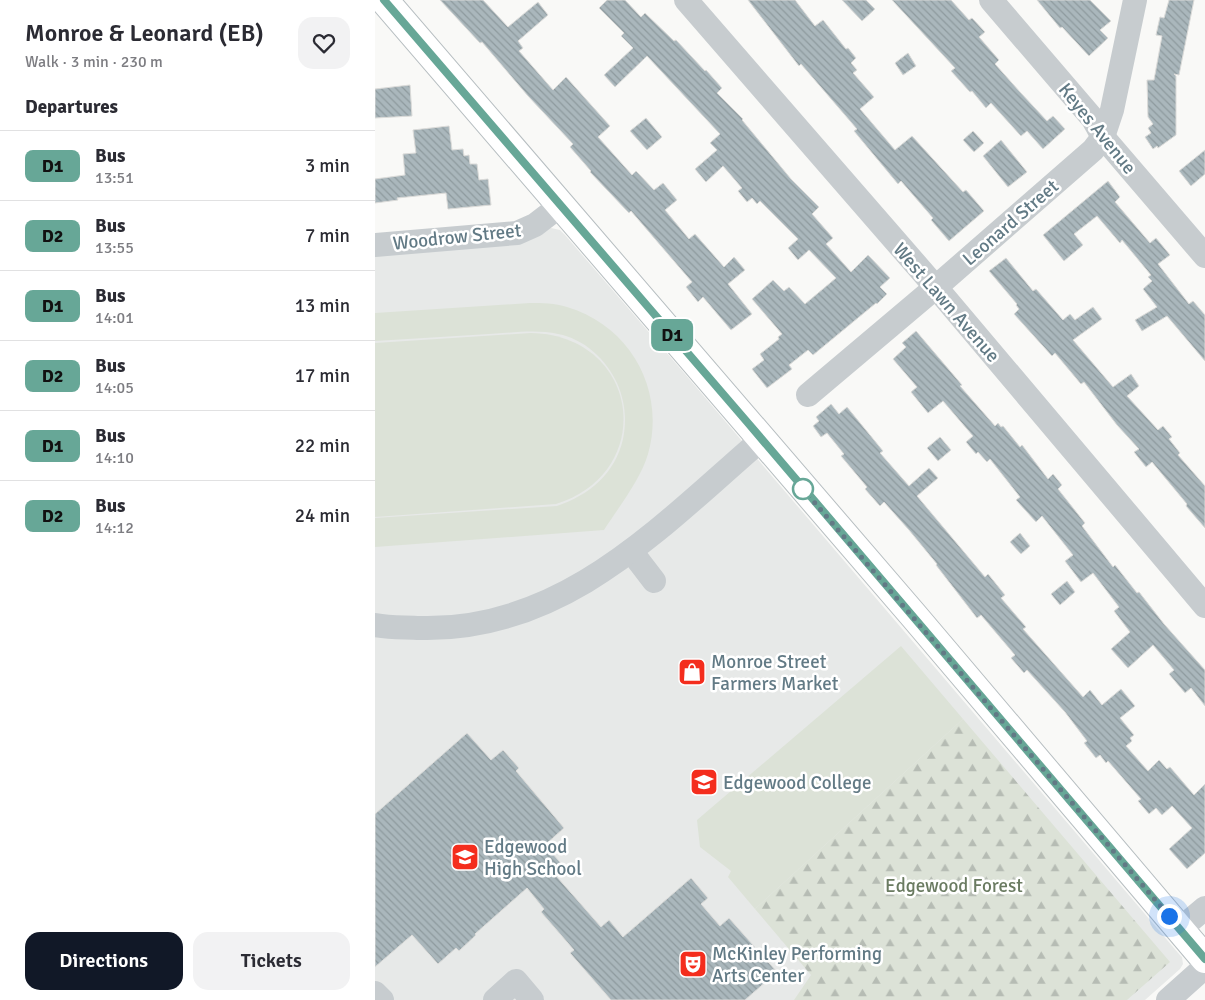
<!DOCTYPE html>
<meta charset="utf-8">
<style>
body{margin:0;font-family:Signika,sans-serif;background:#f2f2f3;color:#2b2b33;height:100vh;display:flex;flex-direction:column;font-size:19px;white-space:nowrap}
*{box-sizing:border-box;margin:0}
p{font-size:16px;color:#7c7c81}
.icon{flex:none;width:28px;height:28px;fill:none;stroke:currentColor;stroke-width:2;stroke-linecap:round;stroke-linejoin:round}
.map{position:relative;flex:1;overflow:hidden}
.side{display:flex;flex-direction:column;background:#fff;width:375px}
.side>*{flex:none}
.badge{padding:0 10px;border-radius:8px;font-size:18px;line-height:32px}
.you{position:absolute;width:25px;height:25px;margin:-12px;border:4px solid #fff;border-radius:50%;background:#1a73e8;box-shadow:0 0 0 8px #1a73e833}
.map>.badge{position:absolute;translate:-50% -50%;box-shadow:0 0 0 2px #fff}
h2{padding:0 25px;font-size:19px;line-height:45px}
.round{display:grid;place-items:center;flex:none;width:52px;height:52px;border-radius:15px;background:#f2f2f3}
.head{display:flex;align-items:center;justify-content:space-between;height:85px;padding:0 25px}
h1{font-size:24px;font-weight:600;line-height:38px}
.button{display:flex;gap:10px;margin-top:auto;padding:10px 25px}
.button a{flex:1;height:58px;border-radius:15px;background:#111827;color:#fff;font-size:20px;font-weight:600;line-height:58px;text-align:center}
.button a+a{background:#f2f2f3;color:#2b2b33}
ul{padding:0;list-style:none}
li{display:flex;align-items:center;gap:15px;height:70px;padding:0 25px;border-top:1px solid #e1e1e2}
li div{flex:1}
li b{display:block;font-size:19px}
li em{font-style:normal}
li .badge{min-width:55px;font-weight:700;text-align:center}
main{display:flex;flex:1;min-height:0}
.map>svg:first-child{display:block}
.built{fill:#e7e9e8}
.grass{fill:#dce2d7}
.forest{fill:url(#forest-firs)}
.building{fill:url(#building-back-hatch);stroke:#dbdbd9}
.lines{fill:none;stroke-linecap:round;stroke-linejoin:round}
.major-casing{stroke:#b7bec1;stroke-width:30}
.minor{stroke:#c7cccf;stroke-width:24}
.major{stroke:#fff;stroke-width:28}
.line-casing{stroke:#fff;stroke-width:11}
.line{stroke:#67a797;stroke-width:8}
.walk{stroke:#627a85;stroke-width:5;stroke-dasharray:0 9}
.stop-dot{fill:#fff;stroke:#67a797;stroke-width:2.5}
.labels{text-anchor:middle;stroke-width:5;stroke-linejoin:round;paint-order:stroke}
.street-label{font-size:19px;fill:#627a85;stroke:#fff}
.poi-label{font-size:19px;fill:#627a85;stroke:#fff;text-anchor:start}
.park-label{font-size:19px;fill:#6a7b61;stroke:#fff}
</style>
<main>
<section class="side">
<div class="head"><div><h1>Monroe &amp; Leonard (EB)</h1><p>Walk · 3 min · 230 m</p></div><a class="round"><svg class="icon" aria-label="heart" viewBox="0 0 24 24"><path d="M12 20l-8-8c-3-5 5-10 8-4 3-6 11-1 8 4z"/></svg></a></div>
<h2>Departures</h2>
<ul>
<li><span class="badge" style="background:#67a797;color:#111">D1</span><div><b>Bus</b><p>13:51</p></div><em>3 min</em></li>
<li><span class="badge" style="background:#67a797;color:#111">D2</span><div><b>Bus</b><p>13:55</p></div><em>7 min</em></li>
<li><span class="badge" style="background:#67a797;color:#111">D1</span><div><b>Bus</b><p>14:01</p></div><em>13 min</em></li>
<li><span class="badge" style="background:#67a797;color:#111">D2</span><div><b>Bus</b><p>14:05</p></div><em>17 min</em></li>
<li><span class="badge" style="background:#67a797;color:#111">D1</span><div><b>Bus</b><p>14:10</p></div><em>22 min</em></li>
<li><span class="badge" style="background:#67a797;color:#111">D2</span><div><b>Bus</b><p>14:12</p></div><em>24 min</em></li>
</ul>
<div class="button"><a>Directions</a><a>Tickets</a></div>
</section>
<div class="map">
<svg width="830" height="1000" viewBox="0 0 830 1000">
<defs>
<pattern id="forest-firs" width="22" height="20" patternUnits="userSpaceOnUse" patternTransform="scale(1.25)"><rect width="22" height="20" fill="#dce2d7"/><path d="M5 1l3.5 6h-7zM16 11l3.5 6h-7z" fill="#b6bcb4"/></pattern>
<pattern id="building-back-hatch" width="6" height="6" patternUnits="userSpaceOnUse" patternTransform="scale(1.25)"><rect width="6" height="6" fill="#aab7bc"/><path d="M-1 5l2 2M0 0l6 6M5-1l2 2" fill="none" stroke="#8e9a9e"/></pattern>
</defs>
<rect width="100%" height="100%" fill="#f9f9f7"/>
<!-- built -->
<polygon class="built" points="176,228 185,230 190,235 310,374 804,954 807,957 808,964 805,969 770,1000 0,1000 0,255"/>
<!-- grass -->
<g class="grass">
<path d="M155,303c12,0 25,0 37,4 64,19 99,84 81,147 -7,25 -30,54 -44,76l-229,17v-29l182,-12c32,-11 58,-32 66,-67 4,-19 2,-38 -6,-56 -11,-24 -33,-44 -59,-49 -22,-5 -46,-1 -69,0 -38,2 -76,5 -114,7v-28z"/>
<path d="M156,333c108,2 128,138 25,171l-181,13v-174z"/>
<polygon points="526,646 588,719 380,909 353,877 356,871 325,847 322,820"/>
</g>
<!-- forest -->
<polygon class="forest" points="588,719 795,962 752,1000 419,1000 436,975 380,909"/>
<!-- building -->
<g class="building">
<polygon points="65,0 108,0 133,27 163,2 173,15 143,41 148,48 144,51 178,90 191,77 235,126 223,137 257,175 261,171 279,190 288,183 302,200 290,210 314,239 320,234 349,267 359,257 370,270 353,284 377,314 356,330 328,297 323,302 311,287 317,282 256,211 254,213 215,172 216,171 195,147 198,144 153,96 107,42 105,43"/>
<polygon points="232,0 250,0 266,17 270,13 299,41 301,40 330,71 331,70 347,88 342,93 368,119 367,120 416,179 444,207 437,214 458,238 451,244 476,272 493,255 515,278 505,287 512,294 502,304 501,303 438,355 433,350 414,365 417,369 392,388 377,369 389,360 385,354 404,339 403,337 407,334 377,299 398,280 409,291 414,287 430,304 461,278 434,250 423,260 413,248 423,239 385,201 382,204 377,198 372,202 363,191 367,188 348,166 331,182 320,169 342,150 335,143 345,134 272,56 240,87 229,75 258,48 246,36 249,33 224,8"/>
<polygon points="373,0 420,0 440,26 448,20 471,49 473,48 481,58 476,63 482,70 478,73 499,97 485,109 520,150 537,136 588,192 591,190 609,211 574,241 556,220 558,218 526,181 523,184 479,131 482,129 426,64 424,66"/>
<polygon points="467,0 491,0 500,9 487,21"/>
<polygon points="517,0 576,0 594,20 597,18 610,32 604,37 624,60 620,64 645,92 672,121 678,116 690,129 668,149 652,131 646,136 616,103 611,108 597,91 595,92 576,71 580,68"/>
<polygon points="662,0 715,0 736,21 725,30 733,38 714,56 687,27 685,28"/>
<polygon points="794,0 819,0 804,75 799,74 801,76 801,135 783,148 782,146 778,149 770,137 776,133 773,128 778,124 773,117 772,80 779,80 787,36 781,35 785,17 789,18"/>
<polygon points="533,53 541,66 528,75 520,63"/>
<polygon points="35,85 37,116 0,118 0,89"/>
<polygon points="271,118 287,137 272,150 255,131"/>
<polygon points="74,126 77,150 88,149 89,156 94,155 95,164 102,164 104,180 113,179 116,205 73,209 71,193 22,198 23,200 0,203 0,179 30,175 28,154 41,153 38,130"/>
<polygon points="598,131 609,143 599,152 588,140"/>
<polygon points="626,140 652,172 633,187 608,156"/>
<polygon points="830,150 830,174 816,186 804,171"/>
<polygon points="733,181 745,197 740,202 775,243 781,238 795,255 783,264 814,304 818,301 830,315 830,361 792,316 767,331 760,320 782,307 768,289 777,281 773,277 776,275 747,240 745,243 722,216 699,234 708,245 689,261 668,235"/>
<polygon points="631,258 658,291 661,289 688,320 695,314 700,320 718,307 727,319 698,340 738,387 756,374 764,386 752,396 783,430 788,426 797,437 794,439 805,453 803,455 830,486 830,528 811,506 812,504 777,462 771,467 759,452 764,449 742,425 709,382 706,384 680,353 677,356 639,314 644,309 641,305 642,304 614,271"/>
<polygon points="541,331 587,385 585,386 620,426 623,423 626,427 628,426 645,447 647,445 673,479 678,474 687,485 683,489 710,523 707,526 738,567 740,565 762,593 764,592 789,624 830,670 830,706 816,688 810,693 794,674 799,670 778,645 753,668 736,649 755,632 739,611 744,607 718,573 706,582 690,561 698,555 667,516 661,522 641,500 645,497 615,459 612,462 603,452 601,454 591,442 598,436 568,401 553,413 536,392 542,387 518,359 531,347 527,343"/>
<polygon points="456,404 464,414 472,407 508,451 505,453 534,486 554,468 563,478 542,496 610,577 613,574 630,595 626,598 651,627 648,629 708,697 715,690 727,705 746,689 760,706 745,718 759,735 755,738 757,741 751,746 773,771 784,760 792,769 795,767 819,795 830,784 830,853 812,869 794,849 817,828 797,806 787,815 781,808 774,814 763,801 766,799 733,761 731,763 725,755 721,758 709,743 712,741 690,712 652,670 649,673 636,658 640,655 606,615 602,618 561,565 562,564 534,530 509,502 505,506 490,489 492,487 466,456 469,454 452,433 446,437 438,426 444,421 441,417"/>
<polygon points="565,437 576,450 563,461 552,448"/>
<polygon points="645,533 655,546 646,554 635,542"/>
<polygon points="692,581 700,592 685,605 676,594"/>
<polygon points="92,733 116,760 128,750 144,768 141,771 189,828 170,845 191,869 182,877 226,927 234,920 248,937 316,878 333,898 326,904 345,926 354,918 402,972 370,1000 236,1000 195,953 199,950 166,912 169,909 152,888 100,934 101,935 84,951 81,948 63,964 37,935 0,967 0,814"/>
</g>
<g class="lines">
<defs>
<polyline id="major" points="9,0 539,616 830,959"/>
</defs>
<!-- major casing -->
<use href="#major" class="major-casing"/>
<!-- minor -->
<g class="minor">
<polyline points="311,0 570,298 830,606"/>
<polyline points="616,0 718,119 728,137 830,256"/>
<polyline points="0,245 142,233 160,225 186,205"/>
<polyline points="433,395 561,287 718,150 728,137 737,110 760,0"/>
<polyline points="256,551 279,581"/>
<path d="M0,625c15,3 30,2 45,3 144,4 241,-102 342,-189"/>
<polyline points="805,929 830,908"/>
<polyline points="0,993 7,1000"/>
<polyline points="120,1000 141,981 157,1000"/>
<polyline points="793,1000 830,967"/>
</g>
<!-- major -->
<use href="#major" class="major"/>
</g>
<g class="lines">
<defs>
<polyline id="line" points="9,0 373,423 830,959"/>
</defs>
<!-- line casing -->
<use href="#line" class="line-casing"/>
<!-- line -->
<use href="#line" class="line"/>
<!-- walk -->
<polyline class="walk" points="428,489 794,916"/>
</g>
<!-- icons -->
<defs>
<symbol id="shop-square" viewBox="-11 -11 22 22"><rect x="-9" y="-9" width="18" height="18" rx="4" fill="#f42d1d" stroke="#fff"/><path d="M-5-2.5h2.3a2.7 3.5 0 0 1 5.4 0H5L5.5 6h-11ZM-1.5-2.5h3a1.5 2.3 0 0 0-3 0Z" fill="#fff"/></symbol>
<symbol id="university-square" viewBox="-11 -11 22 22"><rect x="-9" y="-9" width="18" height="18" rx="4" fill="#f42d1d" stroke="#fff"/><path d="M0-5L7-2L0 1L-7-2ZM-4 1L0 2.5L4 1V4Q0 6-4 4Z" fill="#fff"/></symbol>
<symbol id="school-square" viewBox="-11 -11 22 22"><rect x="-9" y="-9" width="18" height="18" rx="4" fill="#f42d1d" stroke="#fff"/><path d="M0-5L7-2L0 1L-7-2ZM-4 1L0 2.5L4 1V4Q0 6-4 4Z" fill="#fff"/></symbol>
<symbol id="theatre-square" viewBox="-11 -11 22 22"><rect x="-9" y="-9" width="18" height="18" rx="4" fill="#f42d1d" stroke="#fff"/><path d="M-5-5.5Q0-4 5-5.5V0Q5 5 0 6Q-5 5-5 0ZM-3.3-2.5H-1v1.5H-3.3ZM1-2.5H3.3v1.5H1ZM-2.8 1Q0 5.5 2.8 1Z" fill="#fff"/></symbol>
</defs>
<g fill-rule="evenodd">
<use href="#shop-square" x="301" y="656" width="32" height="32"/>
<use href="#university-square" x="313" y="766" width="32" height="32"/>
<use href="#school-square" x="74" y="841" width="32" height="32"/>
<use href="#theatre-square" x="302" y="948" width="32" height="32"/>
</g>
<!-- markers -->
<circle class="stop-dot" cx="428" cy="489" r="10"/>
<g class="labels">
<!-- street labels -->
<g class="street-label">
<text transform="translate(723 128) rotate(51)" y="7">Keyes Avenue</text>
<text transform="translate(635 222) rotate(-41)" y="7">Leonard Street</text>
<text transform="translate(82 236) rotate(-6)" y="7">Woodrow Street</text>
<text transform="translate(572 302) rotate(49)" y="7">West Lawn Avenue</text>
</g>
<!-- poi labels -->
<g class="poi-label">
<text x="336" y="668">Monroe Street<tspan x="336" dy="22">Farmers Market</tspan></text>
<text x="348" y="789">Edgewood College</text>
<text x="109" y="853">Edgewood<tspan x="109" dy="22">High School</tspan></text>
<text x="337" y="960">McKinley Performing<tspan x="337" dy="22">Arts Center</tspan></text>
</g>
<!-- park labels -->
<g class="park-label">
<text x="579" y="892">Edgewood Forest</text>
</g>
</g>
</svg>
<div class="you" style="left:794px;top:916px"></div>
<b class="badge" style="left:297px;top:335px;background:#67a797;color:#111">D1</b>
</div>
</main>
